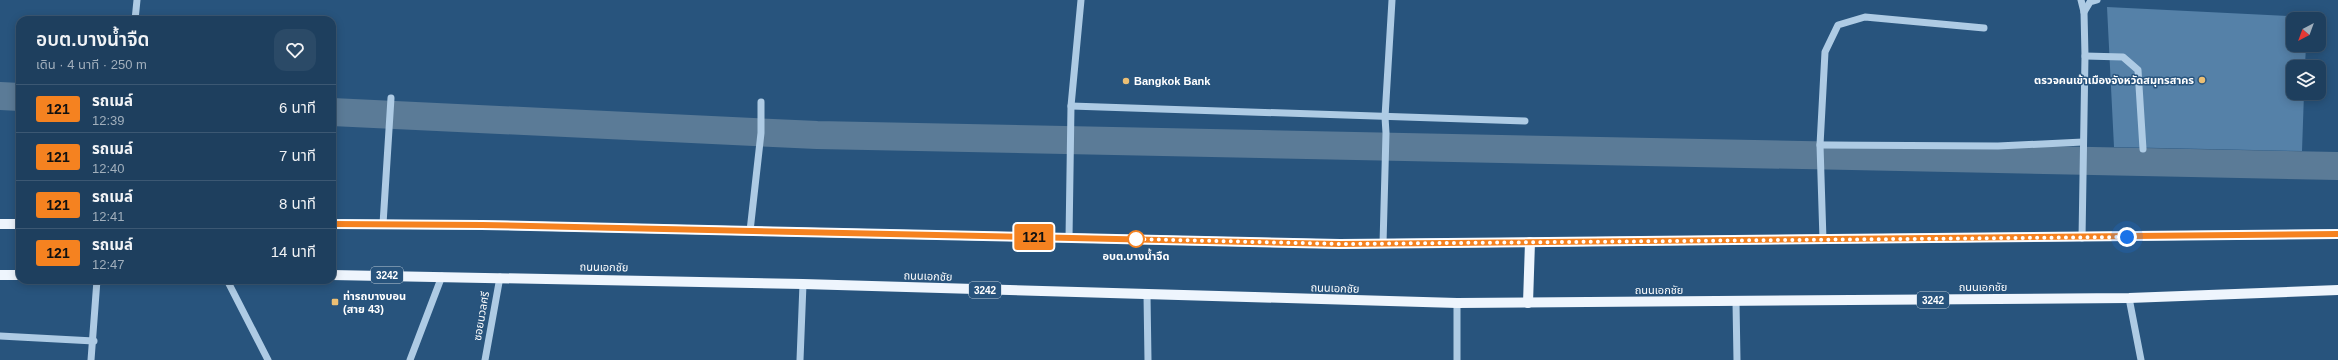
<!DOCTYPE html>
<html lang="th">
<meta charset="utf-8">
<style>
body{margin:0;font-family:Helvetica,"Noto Sans Thai",sans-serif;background:#2b4a67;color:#f1f3f6;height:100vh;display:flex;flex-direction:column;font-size:15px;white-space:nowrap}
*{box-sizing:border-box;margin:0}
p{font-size:13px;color:#a1afbc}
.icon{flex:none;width:22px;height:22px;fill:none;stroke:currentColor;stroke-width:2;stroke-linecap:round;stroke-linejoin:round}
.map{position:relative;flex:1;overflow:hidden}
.panel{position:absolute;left:16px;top:16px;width:320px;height:268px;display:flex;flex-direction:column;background:#1e3f5e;border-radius:12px;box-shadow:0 2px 10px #0003,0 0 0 1px #3c5873}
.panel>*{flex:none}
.badge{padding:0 8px;border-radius:3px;font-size:14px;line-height:26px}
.needle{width:26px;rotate:221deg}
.tools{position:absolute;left:2286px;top:12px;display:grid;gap:8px}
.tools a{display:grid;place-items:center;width:40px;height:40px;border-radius:8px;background:#1e3f5e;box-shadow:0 2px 10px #0003,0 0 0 1px #3c5873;font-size:20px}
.you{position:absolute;width:20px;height:20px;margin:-10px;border:3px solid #fff;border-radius:50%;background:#1a73e8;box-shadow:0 0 0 6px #1a73e833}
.map>.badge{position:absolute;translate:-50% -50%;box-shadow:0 0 0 2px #fff}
.round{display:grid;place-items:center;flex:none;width:42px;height:42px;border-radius:12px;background:#2b4a67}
.overview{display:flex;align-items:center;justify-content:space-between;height:68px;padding:0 20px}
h1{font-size:19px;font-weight:600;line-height:30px}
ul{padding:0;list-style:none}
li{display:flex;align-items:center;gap:12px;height:48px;padding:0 20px;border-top:1px solid #3c5873}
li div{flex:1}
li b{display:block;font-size:15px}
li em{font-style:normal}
li .badge{min-width:44px;font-weight:700;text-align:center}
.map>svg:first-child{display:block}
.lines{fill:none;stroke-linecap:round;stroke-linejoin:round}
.canal{stroke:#5b7b97;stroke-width:28}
.building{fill:#5581a8}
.minor{stroke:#aecbe4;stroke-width:7}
.major{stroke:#eef5fd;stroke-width:10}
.line-casing{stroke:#fff;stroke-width:9}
.line{stroke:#f58220;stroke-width:6}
.walk{stroke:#fff;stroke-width:4;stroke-dasharray:0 7.2}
.poi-dot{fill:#ecbf74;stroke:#28547d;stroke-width:1.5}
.stop-dot{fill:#fff;stroke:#f58220;stroke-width:2}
.labels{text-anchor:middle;stroke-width:3;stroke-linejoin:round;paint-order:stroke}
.shield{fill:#28547d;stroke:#beccd8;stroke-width:1}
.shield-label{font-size:10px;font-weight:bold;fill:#fff}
.poi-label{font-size:11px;font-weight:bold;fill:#fff;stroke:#28547d;text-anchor:start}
.stop-label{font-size:11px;font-weight:bold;fill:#fff;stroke:#28547d}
.street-label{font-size:11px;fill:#fff;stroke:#28547d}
</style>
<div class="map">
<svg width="2338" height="360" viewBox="0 0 2338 360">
<rect width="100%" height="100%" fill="#28547d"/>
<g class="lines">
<!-- canal -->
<g class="canal">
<polyline points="0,96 20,97"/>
<polyline points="332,112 817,135 2338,166"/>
</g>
</g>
<!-- building -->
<polygon class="building" points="2107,7 2307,17 2307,19 2293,19 2293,45 2306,45 2305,67 2293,67 2293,93 2304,93 2302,151 2114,147"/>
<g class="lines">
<!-- minor -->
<g class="minor">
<polyline points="2081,0 2084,12 2085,56 2082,238"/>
<polyline points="2084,12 2090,2 2097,0"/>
<polyline points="135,20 137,0"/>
<polyline points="2085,56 2123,57 2138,70 2143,149"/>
<polyline points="1071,106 1525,121"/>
<polyline points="1820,145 1998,146 2083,142"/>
<polyline points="383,224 391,98"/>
<polyline points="750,231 761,133 761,102"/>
<polyline points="1069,238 1071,106 1081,0"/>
<polyline points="1823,240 1820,145 1825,52 1838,25 1865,17 1984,28"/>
<polyline points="1383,244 1386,133 1385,117 1392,0"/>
<polyline points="227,280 268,360"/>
<polyline points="1147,295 1148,360"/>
<polyline points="2129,298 2141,360"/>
<polyline points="1736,302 1737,360"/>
<polyline points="1457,303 1457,360"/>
<polyline points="0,336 94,341"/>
<polyline points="91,360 97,280"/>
<polyline points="410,360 442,276"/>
<polyline points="485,360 500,277"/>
<polyline points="800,360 803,284"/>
</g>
<!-- major -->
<g class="major">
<polyline points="0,224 20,224"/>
<polyline points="332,224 482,225 1340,244 2338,234"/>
<polyline points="0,275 20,275"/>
<polyline points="332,275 803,284 1457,303 2129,298 2338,290"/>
<polyline points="1528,303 1530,242"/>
</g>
</g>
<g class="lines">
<defs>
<polyline id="line" points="332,224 482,225 1340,244 2338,234"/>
</defs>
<!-- line casing -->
<use href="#line" class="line-casing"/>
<!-- line -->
<use href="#line" class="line"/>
<!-- walk -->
<polyline class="walk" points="1136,239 1133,239 1340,244 2127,237"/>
</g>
<!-- markers -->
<g class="poi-dot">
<circle cx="2202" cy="80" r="4"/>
<circle cx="1126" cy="81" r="4"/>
<rect x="331" y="298" width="8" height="8" rx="2"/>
</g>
<circle class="stop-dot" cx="1136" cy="239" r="8"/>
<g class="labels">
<!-- shield labels -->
<g class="shield">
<rect x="371" y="267" width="32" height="16" rx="3"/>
<rect x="969" y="282" width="32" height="16" rx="3"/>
<rect x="1917" y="292" width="32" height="16" rx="3"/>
</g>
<g class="shield-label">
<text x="387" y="279">3242</text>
<text x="985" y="294">3242</text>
<text x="1933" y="304">3242</text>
</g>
<!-- poi labels -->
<g class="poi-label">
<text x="2194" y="84" text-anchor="end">ตรวจคนเข้าเมืองจังหวัดสมุทรสาคร</text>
<text x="1134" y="85">Bangkok Bank</text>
<text x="343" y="300">ท่ารถบางบอน<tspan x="343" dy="13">(สาย 43)</tspan></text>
</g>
<!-- stop labels -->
<g class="stop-label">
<text x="1136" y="260">อบต.บางน้ำจืด</text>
</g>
<!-- street labels -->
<g class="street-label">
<text transform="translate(604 267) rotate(1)" y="4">ถนนเอกชัย</text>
<text transform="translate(928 276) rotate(2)" y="4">ถนนเอกชัย</text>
<text x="1983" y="291">ถนนเอกชัย</text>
<text transform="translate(1335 288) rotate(2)" y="4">ถนนเอกชัย</text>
<text x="1659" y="294">ถนนเอกชัย</text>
<text transform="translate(481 316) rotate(-80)" y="4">ซอยนวลศรี</text>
</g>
</g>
</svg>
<div class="tools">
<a><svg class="needle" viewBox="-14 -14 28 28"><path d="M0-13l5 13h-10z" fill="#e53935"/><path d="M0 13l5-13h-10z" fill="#a1afbc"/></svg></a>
<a><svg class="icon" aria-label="layers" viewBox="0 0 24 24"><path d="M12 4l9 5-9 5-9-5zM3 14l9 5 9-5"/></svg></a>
</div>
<div class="you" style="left:2127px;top:237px"></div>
<b class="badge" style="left:1034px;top:237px;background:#f58220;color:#111">121</b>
<section class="panel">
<div class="overview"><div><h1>อบต.บางน้ำจืด</h1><p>เดิน · 4 นาที · 250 m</p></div><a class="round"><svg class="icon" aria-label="heart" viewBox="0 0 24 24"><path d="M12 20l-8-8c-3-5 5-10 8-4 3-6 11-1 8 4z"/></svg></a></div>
<ul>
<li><span class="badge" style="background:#f58220;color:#111">121</span><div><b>รถเมล์</b><p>12:39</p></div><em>6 นาที</em></li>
<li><span class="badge" style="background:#f58220;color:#111">121</span><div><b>รถเมล์</b><p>12:40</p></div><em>7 นาที</em></li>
<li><span class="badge" style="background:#f58220;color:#111">121</span><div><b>รถเมล์</b><p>12:41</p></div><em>8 นาที</em></li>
<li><span class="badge" style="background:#f58220;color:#111">121</span><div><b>รถเมล์</b><p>12:47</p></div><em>14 นาที</em></li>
</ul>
</section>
</div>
